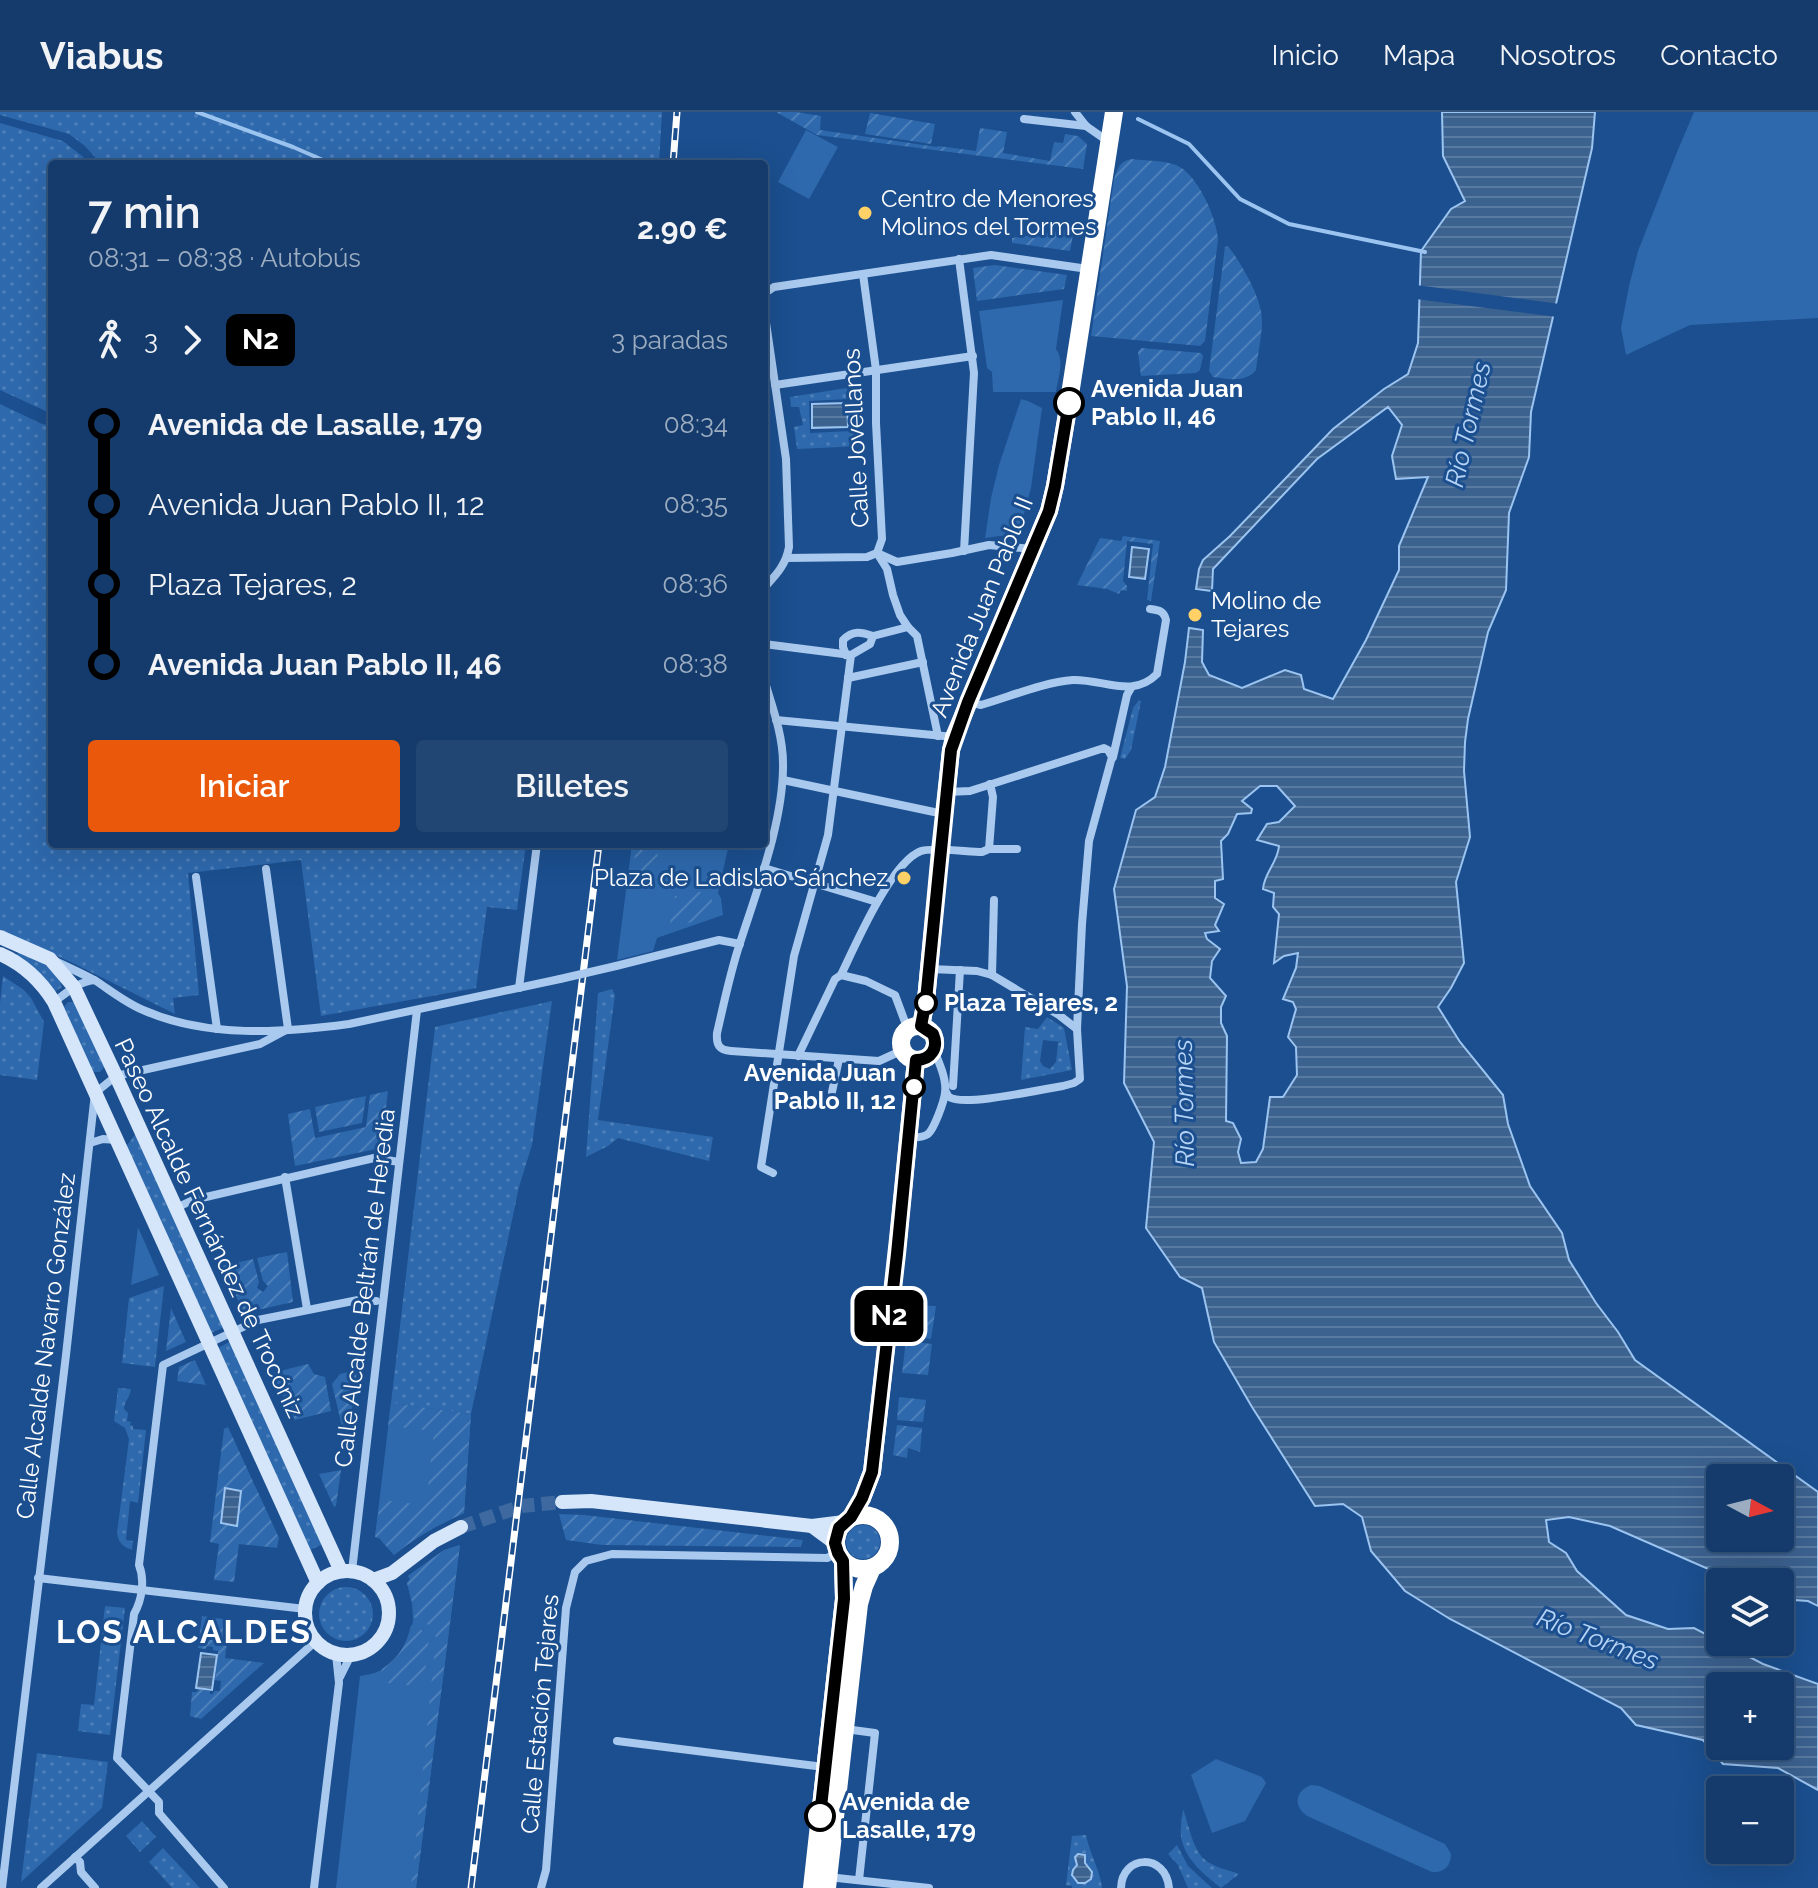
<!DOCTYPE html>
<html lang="es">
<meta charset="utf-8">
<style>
body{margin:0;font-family:Raleway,sans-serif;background:#214673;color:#f1f3f6;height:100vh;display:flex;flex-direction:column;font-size:30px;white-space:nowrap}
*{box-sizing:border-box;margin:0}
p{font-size:26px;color:#9dadc1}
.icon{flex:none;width:44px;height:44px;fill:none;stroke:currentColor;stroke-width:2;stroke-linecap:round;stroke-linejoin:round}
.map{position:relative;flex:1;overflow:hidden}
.panel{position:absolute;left:48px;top:48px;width:720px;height:688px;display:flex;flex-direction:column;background:#143b6b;border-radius:8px;box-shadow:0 8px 32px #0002,0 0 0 2px #33557e}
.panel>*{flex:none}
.badge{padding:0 16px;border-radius:12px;font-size:28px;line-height:52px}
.needle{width:52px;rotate:97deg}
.tools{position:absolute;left:1706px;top:1352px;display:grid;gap:16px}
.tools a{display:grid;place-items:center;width:88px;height:88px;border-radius:8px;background:#143b6b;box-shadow:0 8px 32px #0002,0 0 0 2px #33557e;font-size:40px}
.map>.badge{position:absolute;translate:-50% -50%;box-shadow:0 0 0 4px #fff}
.legs{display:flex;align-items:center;gap:12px;height:88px;padding:0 40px;font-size:26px}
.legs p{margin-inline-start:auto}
.summary{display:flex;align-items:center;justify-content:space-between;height:136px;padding:0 40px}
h1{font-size:44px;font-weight:600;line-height:60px}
.cta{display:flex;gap:16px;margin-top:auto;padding:16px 40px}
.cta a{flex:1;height:92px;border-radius:8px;background:#ea580c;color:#fff;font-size:32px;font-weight:600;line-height:92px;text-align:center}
.cta a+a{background:#214673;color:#f1f3f6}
ul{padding:0 40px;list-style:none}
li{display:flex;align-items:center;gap:28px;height:80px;font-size:30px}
li i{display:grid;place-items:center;width:12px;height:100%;margin:0 10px;background:currentColor}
li i::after{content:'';width:20px;height:20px;margin:-10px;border:6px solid;border-radius:50%;background:#143b6b}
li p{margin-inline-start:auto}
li:first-child i{background:linear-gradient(#0000 50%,currentColor 0)}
li:last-child i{background:linear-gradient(currentColor 50%,#0000 0)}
header{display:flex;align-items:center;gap:48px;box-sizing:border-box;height:112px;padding:0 40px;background:#143b6b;border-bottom:2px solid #33557e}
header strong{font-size:38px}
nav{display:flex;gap:44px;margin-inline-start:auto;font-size:28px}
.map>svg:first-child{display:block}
.grass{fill:url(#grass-dots);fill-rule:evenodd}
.park{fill:#2e69ad}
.garden{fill:url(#garden-furrows)}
.water{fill:url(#water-rules);stroke:#9cc4f0;stroke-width:2;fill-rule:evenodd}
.pier{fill:#1b4f8f}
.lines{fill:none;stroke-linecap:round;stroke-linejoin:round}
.stream{stroke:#9cc4f0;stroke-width:4}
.secondary-tunnel{stroke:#3d69a0;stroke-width:14;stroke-dasharray:14 7;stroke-linecap:butt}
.street{stroke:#a9c9ee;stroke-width:8}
.secondary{stroke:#d6e6fa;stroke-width:14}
.highway{stroke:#fff;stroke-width:18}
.rail-casing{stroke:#fff;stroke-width:7}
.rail{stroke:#1b4f8f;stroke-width:4;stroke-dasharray:12;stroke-linecap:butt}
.street-bridge{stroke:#a9c9ee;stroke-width:8}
.line-1-casing{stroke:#fff;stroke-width:18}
.line-1{stroke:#000;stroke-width:12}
.poi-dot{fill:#ffd166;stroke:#1b4f8f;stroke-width:3}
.stop-1-dot{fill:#fff;stroke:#000;stroke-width:4}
.labels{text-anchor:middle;stroke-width:6;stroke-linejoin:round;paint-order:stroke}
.poi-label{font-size:24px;fill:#fff;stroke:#1b4f8f;text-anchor:start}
.stop-label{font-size:24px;font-weight:bold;fill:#fff;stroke:#1b4f8f;text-anchor:start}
.street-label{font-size:24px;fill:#fff;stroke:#1b4f8f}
.water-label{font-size:26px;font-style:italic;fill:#b5d3f5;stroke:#1b4f8f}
.district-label{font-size:32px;font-weight:bold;letter-spacing:2px;fill:#fff;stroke:#1b4f8f}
</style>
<header>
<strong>Viabus</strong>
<nav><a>Inicio</a><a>Mapa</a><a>Nosotros</a><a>Contacto</a></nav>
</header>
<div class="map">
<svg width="1818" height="1776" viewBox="0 0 1818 1776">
<defs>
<pattern id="grass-dots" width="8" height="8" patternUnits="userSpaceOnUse" patternTransform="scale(2)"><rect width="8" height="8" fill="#2e69ad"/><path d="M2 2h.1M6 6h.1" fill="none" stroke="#4d80b9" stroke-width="1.8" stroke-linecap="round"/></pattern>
<pattern id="garden-furrows" width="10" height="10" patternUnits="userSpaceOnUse" patternTransform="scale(2)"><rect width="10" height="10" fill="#2e69ad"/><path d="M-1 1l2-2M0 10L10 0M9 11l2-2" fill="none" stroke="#4d80b9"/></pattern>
<pattern id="water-rules" width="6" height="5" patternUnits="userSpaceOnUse" patternTransform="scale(2)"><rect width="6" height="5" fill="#3c6290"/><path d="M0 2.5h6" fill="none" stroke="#597aa1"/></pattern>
</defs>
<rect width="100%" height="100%" fill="#1b4f8f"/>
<!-- grass -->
<g class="grass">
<polygon points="0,0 662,0 659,52 101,52 85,34 69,22 0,3"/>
<polygon points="0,11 63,29 82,44 89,52 52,52 52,302 0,278"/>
<path d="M859,274l3,60 -65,3 -3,-22 9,-2 -4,-18h-8l-1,-10zM848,287l2,1 1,31 -41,2 -1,-32z"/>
<polygon points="0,292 42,312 52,314 52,732 526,732 517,798 487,795 476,876 321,904 301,748 188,761 199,883 173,886 175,902 75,852 0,818"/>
<polygon points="1139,588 1141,589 1131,638 1125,647 1120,646 1133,596"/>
<path d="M19,840c16,6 39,17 43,35l-7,5 -39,-37z"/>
<polygon points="3,864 24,878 31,886 44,910 37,968 0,963 0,891"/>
<polygon points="612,877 615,883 598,1008 713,1025 709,1049 618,1026 608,1034 586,1045 598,881"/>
<polygon points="552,889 532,1033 519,1075 471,1302 391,1291 435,915"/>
<polygon points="68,890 75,890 105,954 100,960 92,960 64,895"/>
<path d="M1047,905l17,11 8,42 -51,10 4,-53 13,2zM1043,928l18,2 -3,1 -2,19 -6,7 -7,-3 -3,-5z"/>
<polygon points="137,1020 225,1215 209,1222 125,1036"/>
<polygon points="164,1174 155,1255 122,1251 129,1186"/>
<polygon points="231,1229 323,1432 308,1439 216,1237"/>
<path d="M118,1276l13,1c-1,9 -7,12 -7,20l4,4 -1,8 4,1 -1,3 3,1v3l13,1 -8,73 -8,-2 -4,39 7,1 -1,9c-8,-3 -14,-7 -15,-17l12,-94 -4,-11 -11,-7z"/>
<circle cx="863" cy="1430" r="17"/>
<circle cx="346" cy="1502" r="27"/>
<polygon points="105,1494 125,1496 110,1623 78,1619 81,1592 94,1593"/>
<polygon points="37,1641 108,1650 102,1696 21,1770"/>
<path d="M1183,1697c6,16 10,44 25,53 9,6 21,8 31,12l-18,14c-16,-13 -37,-29 -40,-52 -1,-8 1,-18 2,-27z"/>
<polygon points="142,1709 156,1725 140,1740 126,1724"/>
<path d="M1086,1723c3,16 16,41 16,53h-30v-2l-6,-1 6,-49z"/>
<polygon points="1177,1733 1188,1754 1212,1776 1188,1776 1178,1753 1168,1742"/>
<polygon points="163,1736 200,1776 172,1776 149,1750"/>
</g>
<!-- park -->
<g class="park">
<polygon points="1694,0 1818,0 1818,206 1690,213 1626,243 1621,216 1629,174 1638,139 1677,40"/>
<polygon points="806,18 838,35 809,87 778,70"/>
<path d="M1063,188l-7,49c9,12 2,29 0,43h-63l-1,-20 -5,-4 -8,-57z"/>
<polygon points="1021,287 1028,289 1042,296 1031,376 1018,424 1000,424 985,426 991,386 999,353"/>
<polygon points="632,732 729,732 718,781 721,786 723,803 657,826 653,839 617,848"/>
<polygon points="138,1115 159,1163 131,1173"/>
<path d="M391,1291l80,11 -7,99c-26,12 -48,24 -70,42l-15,-17 -4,-1z"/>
<path d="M460,1433l-44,343h-80l24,-212c6,-1 13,-2 19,-5 18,-7 32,-32 34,-51 1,-12 -3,-25 -6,-37l3,-4 -2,-3 36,-26z"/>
<polygon points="1216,1647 1262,1665 1266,1671 1245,1709 1212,1721 1191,1663"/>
<path d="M1311,1673l9,1 125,58 6,10c0,12 -7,19 -19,18l-125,-56c-14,-10 -12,-25 4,-31z"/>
</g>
<!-- garden -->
<g class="garden">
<polygon points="776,0 796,0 821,4 820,18 937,35 938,34 976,39 980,16 1007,20 1003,41 1050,49 1054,30 1063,31 1065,22 1078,24 1087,32 1083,57 817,23"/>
<polygon points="870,1 935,12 931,32 865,22"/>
<path d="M1132,47c14,2 31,1 44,6 21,8 41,53 42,75l-13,101 -5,5 -109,-10 23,-157c4,-12 6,-18 18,-20z"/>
<polygon points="1074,117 1070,139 1012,131 1012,126"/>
<path d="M1228,134c13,17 34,52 34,74 0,16 -4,33 -6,50 -10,13 -28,9 -43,7l-4,-6 16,-124z"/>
<polygon points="995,153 1067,163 1064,177 977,189 973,156"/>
<polygon points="1141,236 1201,241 1203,244 1200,258 1196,261 1141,264 1138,240"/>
<polygon points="1123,424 1160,429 1151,489 1147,488 1153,432 1127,429 1123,469 1127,474 1127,479 1121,478 1119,482 1107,477 1077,473 1100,426 1121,429"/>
<polygon points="636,732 651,732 664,753 660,755 657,761 633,758"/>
<polygon points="688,776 712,784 711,804 669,817 675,784 680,784"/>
<polygon points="388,979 381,1036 295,1054 288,1002 310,997 315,1026 366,1015 370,983"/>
<polygon points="366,984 362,1011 319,1020 315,995"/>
<polygon points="287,1140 293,1190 244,1201 222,1154 253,1147 259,1170 257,1176 263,1180 268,1174 263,1169 257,1146"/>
<polygon points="910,1193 936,1194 931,1227 906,1224"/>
<polygon points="171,1196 186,1230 166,1239"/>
<polygon points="906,1229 932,1232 928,1263 902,1261"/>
<polygon points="195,1248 206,1273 177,1269 179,1255"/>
<polygon points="308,1252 314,1262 325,1265 331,1299 295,1308 272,1261"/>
<polygon points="357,1258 347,1336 332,1272 340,1262"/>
<polygon points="899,1285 926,1288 923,1310 897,1308"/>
<path d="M391,1291l80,11 -7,99c-26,12 -48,24 -70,42l-15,-17 -4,-1 5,-37 46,5 8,-74 -46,-5z"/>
<polygon points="897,1313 922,1316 920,1340 908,1336 907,1346 893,1343"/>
<polygon points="228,1315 279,1426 277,1436 239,1432 234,1470 214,1468 219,1432 210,1430 224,1317"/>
<polygon points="341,1358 336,1394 334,1395 319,1362"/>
<polygon points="559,1402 584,1403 803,1428 801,1435 602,1433 566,1428"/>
<polygon points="460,1433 416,1776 411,1776 436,1525 425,1508 413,1505 412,1490 407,1471 410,1467 408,1464 444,1438"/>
<polygon points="202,1504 230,1508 225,1546 264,1551 201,1607 190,1604 192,1580 197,1580 198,1577 210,1579 210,1582 213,1582 214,1579 220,1579 221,1569 215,1568 218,1539 213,1538 213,1535 207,1534 206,1537 198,1536"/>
<path d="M411,1513l7,1 11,13 -6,48 -43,-5 2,-13c16,-10 25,-25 29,-44z"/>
</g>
<!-- water -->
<g class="water">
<path d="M1442,0h153l-3,36 -61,264 -2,45 -20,56 -3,77 -18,42 -20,87 -3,23 -1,29 6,66 -14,45 8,81 -13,25 -13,19 22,35 43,53 5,29 22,62 32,47 7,27 27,43 22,29 17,28 183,132v114l-10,-5 -28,-2v-17h-42l-128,-56 -41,-9 -23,3 3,22 17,11 11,18 49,44 42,14 26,-1 69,36 55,20v106l-40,-22 -55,-4 -20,-24 -67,-15 -15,-17 -171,-89 -45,-28 -34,-40 -9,-34 -19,-13 -28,2 -63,-99 -38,-65 -12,-54 -22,-11 -34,-49 8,-86 -30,-59 3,-97 -13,-97 22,-79 19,-13 10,-30 20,-105 4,-34 14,2 -1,32 7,13 33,13 43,-18 16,5 3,14 29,10 33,-59 33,-70v-24l29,-69 -32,2 -4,-23 10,-31 -14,-18 -71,52 -104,110 -1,22 -16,-2 3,-20 4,-9 27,-24 103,-107 51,-40 24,-15 10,-31 3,-92 30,-42 14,-8 -22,-45zM1260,674h17l18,20 -16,16 -12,2 -10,16 22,6c-1,16 -15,27 -16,43l11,4 -1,14 6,7 -5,49 10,-7 14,-3 -2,15 -13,31 10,3 3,7 -8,28 8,10 1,28 -14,22h-13l-7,52 -7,13 -15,1 -3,-11 3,-13 -8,-16 -7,-2 1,-85 -6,-13v-16l5,-11 -16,-18 2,-17 8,-12 -13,-10 -2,-6 14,-2 -4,-6 9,-21 -9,-6v-17l8,-2 -2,-38 7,-7 9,-20 14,-1 1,-4 -10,-8zM1720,1366h60v60h-60zM1720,1574h60v60h-60z"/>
<polygon points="847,291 848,315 812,316 812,292"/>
<polygon points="1132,435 1149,437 1145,467 1129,465"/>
<polygon points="225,1376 241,1379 237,1414 221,1411"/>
<polygon points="201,1541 217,1543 212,1578 196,1576"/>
<polygon points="1078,1742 1085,1743 1085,1751 1092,1760 1091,1767 1085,1771 1078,1771 1072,1763 1073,1758 1077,1753 1075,1745"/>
</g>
<!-- pier -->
<polygon class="pier" points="1416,173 1560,192 1557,205 1416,187"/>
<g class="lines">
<!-- stream -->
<g class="stream">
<polyline points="197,0 293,35 332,52"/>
<polyline points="1138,7 1189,32 1240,87 1289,112 1425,140"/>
</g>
<!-- secondary-tunnel -->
<polyline class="secondary-tunnel" points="461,1415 522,1394 562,1390"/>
<!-- street -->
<g class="street">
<polyline points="1075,0 1086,14 1109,30"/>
<polyline points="1024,7 1086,14"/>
<polyline points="959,147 974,261 964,439"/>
<polyline points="863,162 876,258 876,311 882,427 877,441"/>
<polyline points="764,185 765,181 774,175 991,143 1088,157"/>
<path d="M764,197l22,150 3,88c-3,18 -13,28 -25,41"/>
<polyline points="775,273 973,244"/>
<polyline points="787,446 867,445 877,441 897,450 952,441 989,433 1033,437"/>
<polyline points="908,515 917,524 938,624"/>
<polyline points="764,532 851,543"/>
<path d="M846,543l-3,-8v-7c10,-10 18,-8 30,-4"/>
<polyline points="848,566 923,550"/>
<path d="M764,567c8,27 19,56 19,84 1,57 -26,127 -43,180 -10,30 -16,60 -23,90 -1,12 2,17 14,18l148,10 24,-11"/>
<path d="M969,590l12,3c28,-8 63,-23 92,-25 31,-1 59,19 84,-6l9,-54c-2,-9 -7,-10 -16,-11"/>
<polyline points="776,608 954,625"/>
<polyline points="1113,645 1127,583 1131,576"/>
<polyline points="783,668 934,700"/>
<polyline points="989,737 1017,737"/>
<polyline points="764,756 877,790"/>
<polyline points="266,757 288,917"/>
<polyline points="196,765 217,917"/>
<path d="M57,850c13,6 26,12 39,19 15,10 30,22 47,29 63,28 140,23 206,14l211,-45"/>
<polyline points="616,854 719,828 740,832"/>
<polyline points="930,857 977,859 992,863 1059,903 1077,917"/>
<polyline points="841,863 866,869 895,883 908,918"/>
<polyline points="992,863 994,788"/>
<polyline points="519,876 537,732"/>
<path d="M54,890c12,-9 24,-20 40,-22"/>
<path d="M798,944l37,-77 6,-4c14,-29 50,-113 80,-124 10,-4 48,1 61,1l7,-3 4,-52 -3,-13"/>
<polyline points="953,974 960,858"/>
<polyline points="832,980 839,947"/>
<path d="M946,980c1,2 2,4 3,5 15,10 93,-8 114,-11l11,-3 6,-4 -3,-50 5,-105 7,-83 23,-84 -4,-7 -4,-2 -134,43 -23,1"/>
<path d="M909,1025c7,1 13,1 19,-3 6,-5 16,-32 17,-41 2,-14 -6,-30 -11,-43"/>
<polyline points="90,1031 103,1027 116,1028"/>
<polyline points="773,1061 761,1055 794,844 828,723 851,543 870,532 873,524 908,515 900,503 893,483 887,457 877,441"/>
<polyline points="285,1065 307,1197"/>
<polyline points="176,1096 193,1088 374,1046 399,1050"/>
<polyline points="352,1459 417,898"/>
<polyline points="38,1466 305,1497"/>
<polyline points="340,1565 351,1543"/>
<polyline points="845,1617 875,1621 859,1768"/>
<polyline points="617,1629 824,1655"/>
<polyline points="75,1745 80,1750 81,1760 95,1776"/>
<polyline points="828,1765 929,1776"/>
<polyline points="2,1776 66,1243 95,981 116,964 260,932 288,917"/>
<polyline points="41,1776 316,1529"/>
<path d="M224,1776l-65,-75v-11l-42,-44 17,-144c8,-14 11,-34 5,-49l24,-200 95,-45 100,-20 18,1"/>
<polyline points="314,1776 339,1571 336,1542"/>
<polyline points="541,1776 546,1758 566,1496 575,1460 586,1449 612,1442 827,1446 838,1441"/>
<path d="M1121,1776c1,-34 45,-35 48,0"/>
</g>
<!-- secondary -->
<g class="secondary">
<polyline points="0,825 50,847 74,875 116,964 341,1459"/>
<path d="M0,842c23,10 41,27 54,48l264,581"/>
<polyline points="562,1390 591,1389 812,1414 844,1410"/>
<polyline points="812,1414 835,1431"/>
<circle cx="347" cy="1501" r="42"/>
<polyline points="373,1468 392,1461 434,1429 461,1415"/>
</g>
<!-- highway -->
<g class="highway">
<circle cx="918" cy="931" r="17"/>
<polyline points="921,914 926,888 940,739 951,638 954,625 1049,399 1055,374 1069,289 1114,0"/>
<circle cx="863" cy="1430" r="27"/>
<polyline points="851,1405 862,1386 872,1360 898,1127 916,948"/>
<polyline points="812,1776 844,1487 843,1449"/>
<polyline points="827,1776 859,1492 864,1474 872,1456"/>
</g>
<defs>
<g id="rail">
<polyline points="673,52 677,0"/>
<polyline points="471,1776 599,732"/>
</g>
</defs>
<!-- rail casing -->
<use href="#rail" class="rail-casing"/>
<!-- rail -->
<use href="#rail" class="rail"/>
<!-- street-bridge -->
<polyline class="street-bridge" points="560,867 616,854"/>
</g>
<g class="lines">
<defs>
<path id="line-1" d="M820,1704l24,-217 -1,-38 -5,-8 -3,-10 4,-15 12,-11 11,-19 10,-26 25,-218 19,-194c15,0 23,-12 17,-26l-12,-8 5,-26 25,-250 17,-48 81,-191 6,-25 14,-83"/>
</defs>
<!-- line-1 casing -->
<use href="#line-1" class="line-1-casing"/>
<!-- line-1 -->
<use href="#line-1" class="line-1"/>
</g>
<!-- markers -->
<g class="poi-dot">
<circle cx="865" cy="101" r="8"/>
<circle cx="1195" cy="503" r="8"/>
<circle cx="904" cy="766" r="8"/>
</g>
<g class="stop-1-dot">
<circle cx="1069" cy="291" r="14"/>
<circle cx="926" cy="891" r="10"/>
<circle cx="914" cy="975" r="10"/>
<circle cx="820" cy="1704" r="14"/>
</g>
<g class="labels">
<!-- poi labels -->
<g class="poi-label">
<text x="881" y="95">Centro de Menores<tspan x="881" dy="28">Molinos del Tormes</tspan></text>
<text x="1211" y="497">Molino de<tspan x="1211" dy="28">Tejares</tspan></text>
<text x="888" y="774" text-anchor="end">Plaza de Ladislao Sánchez</text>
</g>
<!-- stop labels -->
<g class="stop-label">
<text x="1091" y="285">Avenida Juan<tspan x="1091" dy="28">Pablo II, 46</tspan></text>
<text x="944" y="899">Plaza Tejares, 2</text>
<text x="896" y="969" text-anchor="end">Avenida Juan<tspan x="896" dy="28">Pablo II, 12</tspan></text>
<text x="842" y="1698">Avenida de<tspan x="842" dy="28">Lasalle, 179</tspan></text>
</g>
<!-- street labels -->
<g class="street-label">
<text transform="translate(856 326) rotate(-93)" y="8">Calle Jovellanos</text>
<text transform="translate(982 495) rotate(-68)" y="8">Avenida Juan Pablo II</text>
<text transform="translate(209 1116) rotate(65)" y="8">Paseo Alcalde Fernández de Trocóniz</text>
<text transform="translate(365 1176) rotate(-83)" y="8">Calle Alcalde Beltrán de Heredia</text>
<text transform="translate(46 1234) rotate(-83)" y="8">Calle Alcalde Navarro González</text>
<text transform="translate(540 1602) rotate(-85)" y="8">Calle Estación Tejares</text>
</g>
<!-- water labels -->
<g class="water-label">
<text transform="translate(1468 312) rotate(-77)" y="9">Río Tormes</text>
<text transform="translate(1184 991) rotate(-91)" y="9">Río Tormes</text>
<text transform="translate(1598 1527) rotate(21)" y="9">Río Tormes</text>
</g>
<!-- district labels -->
<g class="district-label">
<text x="184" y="1531">LOS ALCALDES</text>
</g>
</g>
</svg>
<div class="tools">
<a><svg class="needle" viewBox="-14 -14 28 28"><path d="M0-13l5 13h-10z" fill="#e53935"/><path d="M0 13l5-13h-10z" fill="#9dadc1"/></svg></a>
<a><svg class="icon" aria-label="layers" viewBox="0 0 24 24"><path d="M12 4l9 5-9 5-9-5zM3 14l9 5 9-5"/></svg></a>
<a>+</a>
<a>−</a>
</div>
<b class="badge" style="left:889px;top:1204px;background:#000;color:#fff">N2</b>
<section class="panel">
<div class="summary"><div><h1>7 min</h1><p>08:31 – 08:38 · Autobús</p></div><b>2.90 €</b></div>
<div class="legs"><svg class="icon" aria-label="walk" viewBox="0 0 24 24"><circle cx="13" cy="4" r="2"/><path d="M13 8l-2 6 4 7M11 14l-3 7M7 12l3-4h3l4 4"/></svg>3<svg class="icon" aria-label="forward" viewBox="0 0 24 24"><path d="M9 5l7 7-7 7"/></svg><b class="badge" style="background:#000;color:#fff">N2</b><p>3 paradas</p></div>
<ul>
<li><i style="color:#000"></i><b>Avenida de Lasalle, 179</b><p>08:34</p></li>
<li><i style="color:#000"></i><span>Avenida Juan Pablo II, 12</span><p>08:35</p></li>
<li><i style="color:#000"></i><span>Plaza Tejares, 2</span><p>08:36</p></li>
<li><i style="color:#000"></i><b>Avenida Juan Pablo II, 46</b><p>08:38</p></li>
</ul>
<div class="cta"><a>Iniciar</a><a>Billetes</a></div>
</section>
</div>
